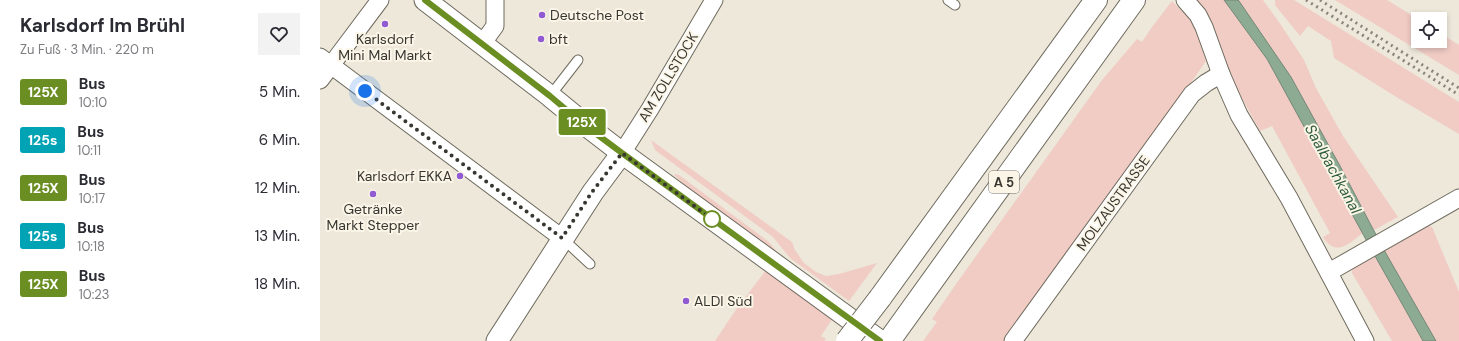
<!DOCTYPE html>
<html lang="de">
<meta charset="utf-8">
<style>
body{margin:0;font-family:"DM Sans",sans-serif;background:#f2f2f3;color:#2b2b33;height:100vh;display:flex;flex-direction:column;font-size:15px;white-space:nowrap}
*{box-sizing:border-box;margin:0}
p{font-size:13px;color:#7c7c81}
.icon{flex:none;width:22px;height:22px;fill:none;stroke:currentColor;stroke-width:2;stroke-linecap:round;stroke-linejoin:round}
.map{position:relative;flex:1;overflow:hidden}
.details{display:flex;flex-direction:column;background:#fff;width:320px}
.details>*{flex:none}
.badge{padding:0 8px;border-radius:3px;font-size:14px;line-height:26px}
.fabs{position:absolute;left:1091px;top:12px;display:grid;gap:8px}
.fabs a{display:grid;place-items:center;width:36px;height:36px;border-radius:0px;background:#fff;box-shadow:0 2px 6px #0003;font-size:20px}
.you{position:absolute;width:20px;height:20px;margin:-10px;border:3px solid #fff;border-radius:50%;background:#1a73e8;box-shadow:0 0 0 6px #1a73e833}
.map>.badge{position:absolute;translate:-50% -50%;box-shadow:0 0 0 2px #fff}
.round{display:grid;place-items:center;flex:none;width:42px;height:42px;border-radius:0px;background:#f2f2f3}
.overview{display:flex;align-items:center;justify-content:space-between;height:68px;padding:0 20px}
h1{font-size:19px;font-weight:700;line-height:30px}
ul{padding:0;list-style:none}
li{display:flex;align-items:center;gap:12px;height:48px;padding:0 20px}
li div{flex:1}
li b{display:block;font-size:15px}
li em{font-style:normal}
li .badge{min-width:44px;font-weight:700;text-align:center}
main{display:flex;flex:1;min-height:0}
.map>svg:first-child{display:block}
.green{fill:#f0ccc5}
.water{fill:#8daa93;stroke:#748776}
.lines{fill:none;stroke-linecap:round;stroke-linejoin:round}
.service-casing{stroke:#6e6a5d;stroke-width:11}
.minor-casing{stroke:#6e6a5d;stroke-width:19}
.tertiary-casing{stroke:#6e6a5d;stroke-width:23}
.motorway-casing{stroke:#6e6a5d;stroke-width:24}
.service{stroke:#fff;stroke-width:9}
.minor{stroke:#fff;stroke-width:17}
.tertiary{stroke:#fff;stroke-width:21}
.motorway{stroke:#fff;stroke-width:22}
.rail{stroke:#88847b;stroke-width:3;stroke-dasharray:2 4;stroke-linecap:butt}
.motorway-bridge-casing{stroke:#6e6a5d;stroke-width:24;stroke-linecap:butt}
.motorway-bridge{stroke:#fff;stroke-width:22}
.line-casing{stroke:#fff;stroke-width:9}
.line{stroke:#6b8e23;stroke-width:6}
.walk{stroke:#383631;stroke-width:4;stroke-dasharray:0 7.2}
.poi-dot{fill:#905ad3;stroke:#faf5e7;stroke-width:1.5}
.stop-dot{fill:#fff;stroke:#6b8e23;stroke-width:2}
.labels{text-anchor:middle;stroke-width:4;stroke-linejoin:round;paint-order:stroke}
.shield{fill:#faf5e7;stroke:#726f68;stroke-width:1}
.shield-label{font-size:13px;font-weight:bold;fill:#383631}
.poi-label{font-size:14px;fill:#383631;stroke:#faf5e7;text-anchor:start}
.street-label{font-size:14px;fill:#383631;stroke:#faf5e7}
.water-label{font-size:15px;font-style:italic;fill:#305e3c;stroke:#faf5e7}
</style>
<main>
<section class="details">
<div class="overview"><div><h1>Karlsdorf Im Brühl</h1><p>Zu Fuß · 3 Min. · 220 m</p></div><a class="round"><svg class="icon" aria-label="heart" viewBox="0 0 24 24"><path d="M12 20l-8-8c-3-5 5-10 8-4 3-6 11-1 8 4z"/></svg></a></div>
<ul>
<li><span class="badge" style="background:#6b8e23;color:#fff">125X</span><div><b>Bus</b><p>10:10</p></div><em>5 Min.</em></li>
<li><span class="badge" style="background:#00a3b4;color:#fff">125s</span><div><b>Bus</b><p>10:11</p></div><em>6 Min.</em></li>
<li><span class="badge" style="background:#6b8e23;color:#fff">125X</span><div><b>Bus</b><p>10:17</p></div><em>12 Min.</em></li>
<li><span class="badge" style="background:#00a3b4;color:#fff">125s</span><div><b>Bus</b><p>10:18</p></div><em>13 Min.</em></li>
<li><span class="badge" style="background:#6b8e23;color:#fff">125X</span><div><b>Bus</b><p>10:23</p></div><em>18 Min.</em></li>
</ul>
</section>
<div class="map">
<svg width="1139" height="341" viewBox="0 0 1139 341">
<rect width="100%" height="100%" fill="#ede8da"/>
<!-- green -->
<g class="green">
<path d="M875,0h29l43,59 96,174c-14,10 -27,25 -40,4l7,-4 -58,-107 -12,5 -27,-49 -20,-55z"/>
<polygon points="918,0 943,0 959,22 984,60 996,88 1023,136 1078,217 1054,230 971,77"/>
<polygon points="955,0 974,0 1139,102 1139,134 1078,98 1014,58 1011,41 988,26 980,36 955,5"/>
<polygon points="1015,0 1067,0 1098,19 1098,41 1120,41 1120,33 1139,45 1139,75"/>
<polygon points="852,1 867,16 875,27 886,61 812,168 687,341 603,341 617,322 612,319 636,284 782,80 817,39 822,42 832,27"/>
<polygon points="331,140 472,242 475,250 484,263 496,272 506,276 519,274 557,263 529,301 470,258 453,237 335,150"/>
<polygon points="355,174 359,175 449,242 461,257 376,195 354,175"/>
<polygon points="1106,225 1112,227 1139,292 1139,341 1116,341 1064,250"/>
<polygon points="1055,256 1103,341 1072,341 1032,273 1032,267"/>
<polygon points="446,270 513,318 501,336 506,339 504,341 395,341 415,311"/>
</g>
<!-- water -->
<polygon class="water" points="904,0 918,0 919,1 971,77 1020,166 1064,250 1116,341 1103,341 1055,256 947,59"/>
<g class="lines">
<defs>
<g id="service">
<polyline points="628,0 635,5"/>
<polyline points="230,96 258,60"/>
<polyline points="242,238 270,264"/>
</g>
<g id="minor">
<polyline points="865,0 878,15 884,27 901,74 919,115 969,198 1045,341"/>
<polyline points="162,44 175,26 175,0"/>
<polyline points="0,57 242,238"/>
<polyline points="0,80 60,0"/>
<polyline points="302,153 330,109 394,0"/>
<polyline points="1009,272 1139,198"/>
<polyline points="693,341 872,94 886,83 901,74"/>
</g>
<g id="tertiary">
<polyline points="105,0 230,96 263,123 302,153 560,341"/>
<polyline points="177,341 273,192 302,153"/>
</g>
<g id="motorway">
<polyline points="560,298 776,0"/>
<polyline points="569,341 814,0"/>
</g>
</defs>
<!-- service casing -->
<use href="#service" class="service-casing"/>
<!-- minor casing -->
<use href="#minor" class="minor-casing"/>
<!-- tertiary casing -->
<use href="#tertiary" class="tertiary-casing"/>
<!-- motorway casing -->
<use href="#motorway" class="motorway-casing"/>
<!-- service -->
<use href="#service" class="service"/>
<!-- minor -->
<use href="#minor" class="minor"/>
<!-- tertiary -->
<use href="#tertiary" class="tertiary"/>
<!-- motorway -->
<use href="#motorway" class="motorway"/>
<!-- rail -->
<g class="rail">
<polyline points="986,0 1139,95"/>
<polyline points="1000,0 1139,88"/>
</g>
<defs>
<polyline id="motorway-bridge" points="527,341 560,298"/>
</defs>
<!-- motorway-bridge casing -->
<use href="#motorway-bridge" class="motorway-bridge-casing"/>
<!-- motorway-bridge -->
<use href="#motorway-bridge" class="motorway-bridge"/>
</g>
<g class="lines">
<defs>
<polyline id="line" points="105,0 230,96 263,124 302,153 560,341"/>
</defs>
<!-- line casing -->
<use href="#line" class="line-casing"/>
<!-- line -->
<use href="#line" class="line"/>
<!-- walk -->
<polyline class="walk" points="45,91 242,238 272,192 302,153 392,219"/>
</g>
<!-- markers -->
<g class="poi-dot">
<circle cx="222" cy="15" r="4"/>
<circle cx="65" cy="24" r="4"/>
<circle cx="221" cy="39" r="4"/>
<circle cx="140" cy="176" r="4"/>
<circle cx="53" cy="194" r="4"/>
<circle cx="366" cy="301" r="4"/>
</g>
<circle class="stop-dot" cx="392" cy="219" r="8"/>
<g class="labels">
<!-- shield labels -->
<rect class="shield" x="669" y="171" width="30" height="22" rx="3"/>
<g class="shield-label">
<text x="684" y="187">A 5</text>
</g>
<!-- poi labels -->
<g class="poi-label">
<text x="230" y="20">Deutsche Post</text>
<text x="65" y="44" text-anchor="middle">Karlsdorf<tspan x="65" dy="16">Mini Mal Markt</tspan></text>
<text x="229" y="44">bft</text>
<text x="132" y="181" text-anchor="end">Karlsdorf EKKA</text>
<text x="53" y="214" text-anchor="middle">Getränke<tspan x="53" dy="16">Markt Stepper</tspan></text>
<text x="374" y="306">ALDI Süd</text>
</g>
<!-- street labels -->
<g class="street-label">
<text transform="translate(348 77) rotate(-59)" y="5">AM ZOLLSTOCK</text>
<text transform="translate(793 203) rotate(-54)" y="5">MOLZAUSTRASSE</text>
</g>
<!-- water labels -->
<g class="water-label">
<text transform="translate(1013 169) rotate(61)" y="5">Saalbachkanal</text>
</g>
</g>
</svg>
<div class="fabs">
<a><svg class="icon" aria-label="locate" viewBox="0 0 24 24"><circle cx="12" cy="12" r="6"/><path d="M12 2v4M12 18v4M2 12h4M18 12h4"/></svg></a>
</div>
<div class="you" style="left:45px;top:91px"></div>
<b class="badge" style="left:262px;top:122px;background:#6b8e23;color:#fff">125X</b>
</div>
</main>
